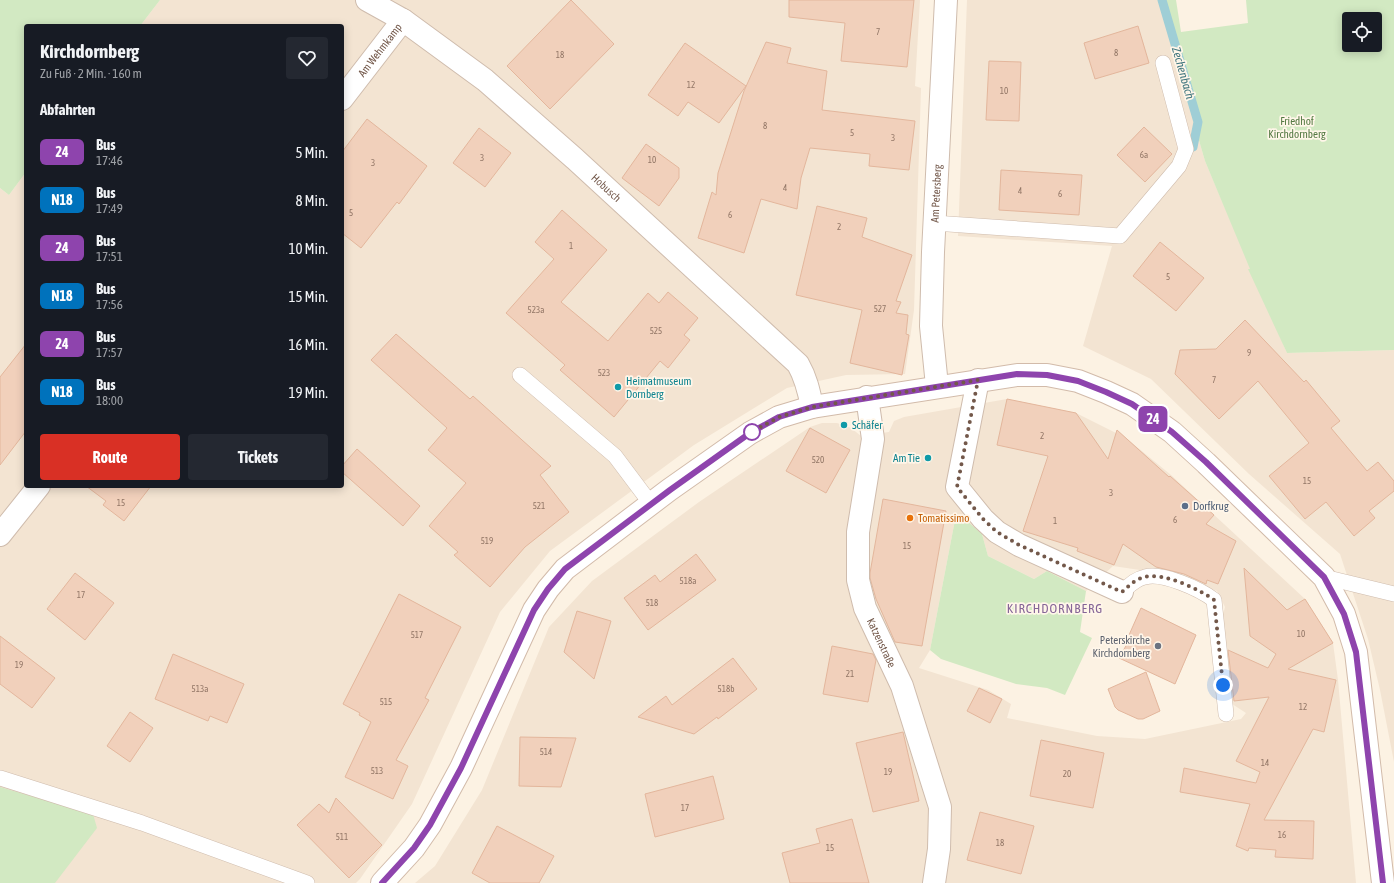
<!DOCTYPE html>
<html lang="de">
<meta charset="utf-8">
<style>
body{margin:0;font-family:"Asap Condensed",sans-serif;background:#242831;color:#f1f3f6;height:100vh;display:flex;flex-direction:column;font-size:15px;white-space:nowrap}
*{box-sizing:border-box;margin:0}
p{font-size:13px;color:#9ea1a6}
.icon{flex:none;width:22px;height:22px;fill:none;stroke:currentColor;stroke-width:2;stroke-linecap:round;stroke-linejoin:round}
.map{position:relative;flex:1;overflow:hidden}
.details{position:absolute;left:24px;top:24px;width:320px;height:464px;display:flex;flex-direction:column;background:#171b24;border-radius:4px;box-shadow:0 2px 10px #0003}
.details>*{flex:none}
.badge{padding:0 8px;border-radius:6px;font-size:14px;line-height:26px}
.buttons{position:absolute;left:1342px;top:12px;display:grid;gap:8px}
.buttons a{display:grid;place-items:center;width:40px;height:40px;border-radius:4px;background:#171b24;box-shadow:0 2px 10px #0003;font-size:20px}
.you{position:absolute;width:20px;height:20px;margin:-10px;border:3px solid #fff;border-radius:50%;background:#1a73e8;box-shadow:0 0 0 6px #1a73e833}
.map>.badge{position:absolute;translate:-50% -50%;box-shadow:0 0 0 2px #fff}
h2{padding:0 16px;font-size:15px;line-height:36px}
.round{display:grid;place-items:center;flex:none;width:42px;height:42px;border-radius:4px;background:#242831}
.summary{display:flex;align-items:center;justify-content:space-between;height:68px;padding:0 16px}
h1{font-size:19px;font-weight:700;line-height:30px}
.cta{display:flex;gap:8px;margin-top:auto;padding:8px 16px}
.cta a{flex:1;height:46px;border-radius:4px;background:#d93025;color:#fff;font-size:16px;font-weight:700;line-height:46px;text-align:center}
.cta a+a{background:#242831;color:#f1f3f6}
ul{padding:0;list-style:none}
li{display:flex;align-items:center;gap:12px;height:48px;padding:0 16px}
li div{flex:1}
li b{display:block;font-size:15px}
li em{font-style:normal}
li .badge{min-width:44px;font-weight:700;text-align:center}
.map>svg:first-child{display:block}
.residential{fill:#f3e4d2;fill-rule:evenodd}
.green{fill:#d2e9c2;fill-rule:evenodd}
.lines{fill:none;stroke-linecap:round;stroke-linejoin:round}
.stream{stroke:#9fced6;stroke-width:9}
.building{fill:#f1d0bb;stroke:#e3b69c}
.lane-casing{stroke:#cfbcad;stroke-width:16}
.street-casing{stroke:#cfbcad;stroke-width:24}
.secondary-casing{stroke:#d2bbaa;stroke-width:24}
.lane{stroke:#fff;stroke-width:15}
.street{stroke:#fff;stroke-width:22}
.secondary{stroke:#fff;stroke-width:22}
.line-casing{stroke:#fff;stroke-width:9}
.line{stroke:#8e44ad;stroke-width:6}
.walk{stroke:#73584a;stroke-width:4;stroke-dasharray:0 7.2}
.culture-dot{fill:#0f9aa8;stroke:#fff6e9;stroke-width:1.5}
.stop-dot{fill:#fff;stroke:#8e44ad;stroke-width:2}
.service-dot{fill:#5c6f8a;stroke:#fff6e9;stroke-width:1.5}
.food-dot{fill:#e8710a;stroke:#fff6e9;stroke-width:1.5}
.worship-dot{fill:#6b7280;stroke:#fff6e9;stroke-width:1.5}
.labels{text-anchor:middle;stroke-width:3.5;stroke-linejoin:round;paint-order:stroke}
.number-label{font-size:9px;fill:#927666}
.street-label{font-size:11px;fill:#73584a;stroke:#fff6e9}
.park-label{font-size:11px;fill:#537942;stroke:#fff6e9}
.culture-label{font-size:11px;fill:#0d838f;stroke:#fff6e9;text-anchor:start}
.service-label{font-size:11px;fill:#4e5e75;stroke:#fff6e9;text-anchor:start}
.food-label{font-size:11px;fill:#c56008;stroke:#fff6e9;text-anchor:start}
.worship-label{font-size:11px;fill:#5b616d;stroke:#fff6e9;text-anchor:end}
.water-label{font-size:12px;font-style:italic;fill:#41767f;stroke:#fff6e9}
.quarter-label{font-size:13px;letter-spacing:1px;fill:#856597;stroke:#fff6e9}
</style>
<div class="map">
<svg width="1394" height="883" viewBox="0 0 1394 883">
<rect width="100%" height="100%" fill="#fcf2e3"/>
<!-- residential -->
<g class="residential">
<polygon points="160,0 920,0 915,86 921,88 914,310 905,374 846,375 787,388 694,445 550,551 500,612 412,804 360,879 356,883 0,883 0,188 9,195 26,172 26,486 342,486 342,26 140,26"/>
<polygon points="967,0 1158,0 1205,161 1287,353 1394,350 1394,762 1380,690 1368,639 1340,554 1249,474 1151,379 1083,346 1112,246 958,236"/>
<path d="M1007,399l69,14 50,25 45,37 134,124 28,44 5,37 18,203h-941l20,-17 47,-76 67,-163 43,-46 107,-79 111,-75 12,-4h15l14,5 10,8 28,-4 5,-11 10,-4zM955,520l27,14 6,22 46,23 13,-8 39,20 27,-25 67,10 37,15 8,16 -4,15 8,80 17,11 -5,6 -96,20 -48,-3 -90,-18 4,-14 -23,-14 -69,-22 11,-18z"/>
</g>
<!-- green -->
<g class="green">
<polygon points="0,0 160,0 140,26 26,26 26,172 9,195 0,188"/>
<path d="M1158,0h18l5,32 67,-9 -2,-23h148v350l-107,3 -39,-84h2l-45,-108zM1349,19h26v26h-26z"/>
<polygon points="955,520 968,522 982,534 988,556 1034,579 1047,571 1086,591 1080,632 1092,638 1065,695 1047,688 1016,684 941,659 930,650"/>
<polygon points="0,787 93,814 97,828 55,883 0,883"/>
</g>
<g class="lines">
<!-- stream -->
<polyline class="stream" points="1162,0 1198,122 1193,147"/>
</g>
<!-- building -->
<g class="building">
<polygon points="571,0 614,44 550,109 507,66"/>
<polygon points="789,0 914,0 907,67 841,61 845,23 789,17"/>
<polygon points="1138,26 1149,63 1095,79 1084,43"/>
<polygon points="766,42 791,48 787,63 827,71 822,110 915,121 909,170 869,166 870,154 810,148 801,178 797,209 761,199 744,253 698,238 712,192 716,195 718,173 744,91"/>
<polygon points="685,43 746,86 719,123 688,102 678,116 648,95"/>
<polygon points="989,61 1021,62 1019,121 986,120"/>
<polygon points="367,119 427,166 399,204 397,202 361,248 342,233 342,152"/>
<polygon points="1144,127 1172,154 1145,182 1117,155"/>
<polygon points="479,128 511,153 485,187 453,163"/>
<polygon points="646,144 679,168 679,178 659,206 622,178"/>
<polygon points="1001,170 1082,175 1079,215 999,210"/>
<polygon points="817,206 867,218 862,237 912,255 896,301 901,302 896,313 908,315 906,334 909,335 902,375 850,363 862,310 796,295"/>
<polygon points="562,210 607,250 561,302 608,341 648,293 659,303 668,292 698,318 684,335 690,340 668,368 660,361 614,417 560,370 565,365 506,313 554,259 535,242"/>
<polygon points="1160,242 1204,278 1176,311 1133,276"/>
<polygon points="1245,320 1304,382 1306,380 1340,421 1331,428 1367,471 1378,462 1394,481 1394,491 1369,511 1375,518 1354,536 1326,502 1305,519 1269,476 1309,443 1258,381 1219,419 1175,374 1180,350 1216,349"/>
<polygon points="396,334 470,399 473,396 551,466 540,475 569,512 525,547 490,587 454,555 458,552 429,526 466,483 428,450 447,428 371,360"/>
<polygon points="26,344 26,431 0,465 0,377"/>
<polygon points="1007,399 1076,413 1108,459 1117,430 1169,477 1170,476 1214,515 1206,524 1236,541 1218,584 1207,580 1206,584 1184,574 1156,567 1123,544 1114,565 1077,551 1078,548 1023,531 1048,456 997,445"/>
<polygon points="810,428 850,450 826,493 786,471"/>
<polygon points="357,449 420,506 403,526 342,472 342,466"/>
<polygon points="86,486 151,486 124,521 103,505 106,501"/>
<polygon points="883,499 946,511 922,646 895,642 876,599 870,578 870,573"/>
<polygon points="696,554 716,580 648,630 624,598 655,575 660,582"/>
<polygon points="1244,568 1287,610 1305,599 1333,643 1288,669 1336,680 1324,732 1313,729 1264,820 1314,821 1313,859 1275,857 1276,850 1249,848 1248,851 1236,846 1250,804 1180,792 1184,768 1256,783 1260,772 1236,761 1269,697 1234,701 1228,650 1268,668 1276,654 1250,636"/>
<polygon points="75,573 114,603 85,640 47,609"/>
<polygon points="399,594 461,627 425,698 429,700 396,760 408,766 393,799 345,777 371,722 359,715 360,713 343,704"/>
<polygon points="1141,608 1196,635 1175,684 1119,658 1131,637 1129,635"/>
<polygon points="577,611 611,621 594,679 564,652"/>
<polygon points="0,636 55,678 32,708 0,684"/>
<polygon points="832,646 873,654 876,660 868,702 823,694"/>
<polygon points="173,654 244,684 227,723 210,716 208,721 155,699"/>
<polygon points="733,658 757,689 718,719 717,717 694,734 638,717 666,696 672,705"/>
<polygon points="1146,672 1160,711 1143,719 1138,719 1118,710 1115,707 1108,689"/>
<polygon points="979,688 1002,699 990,723 967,711"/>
<polygon points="130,712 153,728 130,762 107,746"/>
<polygon points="903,732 919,801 873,812 856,743"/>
<polygon points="520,737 576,738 561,787 519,786"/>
<polygon points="1041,740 1104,753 1093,808 1030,796"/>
<polygon points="713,776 724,819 655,837 645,794"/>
<polygon points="336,798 382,845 349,878 297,825 319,804 329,813"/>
<polygon points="980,812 1034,826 1021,874 967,860"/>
<polygon points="852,819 869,883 790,883 782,853 820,843 816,829"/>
<polygon points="497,826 554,856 539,883 490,883 472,873"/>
</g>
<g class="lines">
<defs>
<g id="lane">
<polyline points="934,223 1120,236 1179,166 1186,149 1163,63"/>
<polyline points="520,375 615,456 651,504"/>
<polyline points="1324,577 1394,594"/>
<path d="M1122,592c7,-6 13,-13 23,-15 17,-5 55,12 69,23l12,114"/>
<polyline points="0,778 142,823 307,883"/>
</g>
<g id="street">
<path id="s1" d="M367,0l36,20 82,60 90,79 223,205c8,14 11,27 14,43"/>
<path id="s2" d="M342,99l61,-79"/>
<polyline points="978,380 957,487 983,519 997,532 1019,545 1122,592"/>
<path id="s3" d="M937,386l-6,-60 2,-74 13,-252"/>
<path id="s4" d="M867,397l6,42 -15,93v48l7,28 37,78 38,121 -1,42 -5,34"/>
<polyline points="0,535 39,486"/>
</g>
<polyline id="secondary" points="382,883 414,848 430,825 461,768 534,610 548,589 565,569 669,490 750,433 779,417 812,407 1017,375 1047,375 1078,381 1106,392 1132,404 1172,432 1206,463 1324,577 1344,614 1356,652 1383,883"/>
</defs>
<!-- lane casing -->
<use href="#lane" class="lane-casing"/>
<!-- street casing -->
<use href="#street" class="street-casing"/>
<!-- secondary casing -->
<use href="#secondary" class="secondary-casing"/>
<!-- lane -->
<use href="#lane" class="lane"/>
<!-- street -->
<use href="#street" class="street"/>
<!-- secondary -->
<use href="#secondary" class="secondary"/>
</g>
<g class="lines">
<defs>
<polyline id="line" points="382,883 414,848 430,825 461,768 534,610 548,589 565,569 670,490 750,433 779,417 812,407 1017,374 1047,375 1078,381 1106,392 1132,404 1172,432 1206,462 1324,577 1344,614 1356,652 1383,883"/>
</defs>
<!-- line casing -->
<use href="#line" class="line-casing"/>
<!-- line -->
<use href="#line" class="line"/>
<!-- walk -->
<path class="walk" d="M752,432l-2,1 29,-16 33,-10 166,-27 -21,107 26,32 14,13 22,13 103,47c7,-6 13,-13 23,-15 18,-5 54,12 69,23l9,85"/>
</g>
<!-- markers -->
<g class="culture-dot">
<circle cx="618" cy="387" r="4"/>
<circle cx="844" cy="425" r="4"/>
<circle cx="928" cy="458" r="4"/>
</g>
<circle class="stop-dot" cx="752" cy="432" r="8"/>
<circle class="service-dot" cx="1185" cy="506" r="4"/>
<circle class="food-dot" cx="910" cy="518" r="4"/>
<circle class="worship-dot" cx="1158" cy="646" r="4"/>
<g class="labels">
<!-- number labels -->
<g class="number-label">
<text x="878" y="35">7</text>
<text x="1116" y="56">8</text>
<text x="560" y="58">18</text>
<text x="691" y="88">12</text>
<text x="1004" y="94">10</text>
<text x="765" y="129">8</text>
<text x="852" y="136">5</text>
<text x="893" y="141">3</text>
<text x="1144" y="158">6a</text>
<text x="482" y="161">3</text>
<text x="652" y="163">10</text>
<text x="373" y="166">3</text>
<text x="785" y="191">4</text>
<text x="1020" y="194">4</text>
<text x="1060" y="197">6</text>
<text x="351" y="216">5</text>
<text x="730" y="218">6</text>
<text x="839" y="230">2</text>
<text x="571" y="249">1</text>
<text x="1168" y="280">5</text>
<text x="880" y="312">527</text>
<text x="536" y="313">523a</text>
<text x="656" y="334">525</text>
<text x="1249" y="356">9</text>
<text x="604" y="376">523</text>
<text x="1214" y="383">7</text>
<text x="1042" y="439">2</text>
<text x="818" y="463">520</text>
<text x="1307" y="484">15</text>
<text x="1111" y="496">3</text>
<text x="121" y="506">15</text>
<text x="539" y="509">521</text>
<text x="1175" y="523">6</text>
<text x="1055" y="524">1</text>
<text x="487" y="544">519</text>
<text x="907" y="549">15</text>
<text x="688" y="584">518a</text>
<text x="81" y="598">17</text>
<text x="652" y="606">518</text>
<text x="1301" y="637">10</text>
<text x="417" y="638">517</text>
<text x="19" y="668">19</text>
<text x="850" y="677">21</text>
<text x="200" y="692">513a</text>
<text x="726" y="692">518b</text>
<text x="386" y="705">515</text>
<text x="1303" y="710">12</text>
<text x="546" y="755">514</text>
<text x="1265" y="766">14</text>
<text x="377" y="774">513</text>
<text x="888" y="775">19</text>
<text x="1067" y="777">20</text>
<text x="685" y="811">17</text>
<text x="1282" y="838">16</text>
<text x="342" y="840">511</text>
<text x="1000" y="846">18</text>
<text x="830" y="851">15</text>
</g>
<!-- street labels -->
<g class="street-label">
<text dy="4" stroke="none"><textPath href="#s2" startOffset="62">Am Wehmkamp</textPath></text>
<text dy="4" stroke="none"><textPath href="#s1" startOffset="305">Hobusch</textPath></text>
<text dy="4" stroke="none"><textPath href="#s3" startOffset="193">Am Petersberg</textPath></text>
<text dy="4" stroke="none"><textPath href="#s4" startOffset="252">Katzenstraße</textPath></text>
</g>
<!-- park labels -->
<g class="park-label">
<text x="1297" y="125">Friedhof<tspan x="1297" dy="13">Kirchdornberg</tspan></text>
</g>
<!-- culture labels -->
<g class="culture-label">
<text x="626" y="385">Heimatmuseum<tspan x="626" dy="13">Dornberg</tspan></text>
<text x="852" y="429">Schäfer</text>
<text x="920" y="462" text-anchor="end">Am Tie</text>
</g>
<!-- service labels -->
<g class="service-label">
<text x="1193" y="510">Dorfkrug</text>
</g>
<!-- food labels -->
<g class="food-label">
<text x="918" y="522">Tomatissimo</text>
</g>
<!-- worship labels -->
<g class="worship-label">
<text x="1150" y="644">Peterskirche<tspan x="1150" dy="13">Kirchdornberg</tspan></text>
</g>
<!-- water labels -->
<g class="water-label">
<text transform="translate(1183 73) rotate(74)" y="4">Zechenbach</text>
</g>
<!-- quarter labels -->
<g class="quarter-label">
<text x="1055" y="613">KIRCHDORNBERG</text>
</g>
</g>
</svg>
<div class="buttons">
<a><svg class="icon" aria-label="locate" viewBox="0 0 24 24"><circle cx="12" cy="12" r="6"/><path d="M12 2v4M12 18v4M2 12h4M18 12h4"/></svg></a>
</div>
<div class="you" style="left:1223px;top:685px"></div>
<b class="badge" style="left:1153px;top:419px;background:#8e44ad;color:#fff">24</b>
<section class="details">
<div class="summary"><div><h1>Kirchdornberg</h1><p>Zu Fuß · 2 Min. · 160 m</p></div><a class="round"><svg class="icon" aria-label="heart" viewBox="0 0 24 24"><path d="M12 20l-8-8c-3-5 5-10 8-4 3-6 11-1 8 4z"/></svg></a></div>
<h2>Abfahrten</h2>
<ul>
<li><span class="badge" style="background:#8e44ad;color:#fff">24</span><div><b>Bus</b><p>17:46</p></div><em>5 Min.</em></li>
<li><span class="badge" style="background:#0072bc;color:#fff">N18</span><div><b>Bus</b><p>17:49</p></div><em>8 Min.</em></li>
<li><span class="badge" style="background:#8e44ad;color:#fff">24</span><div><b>Bus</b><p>17:51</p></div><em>10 Min.</em></li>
<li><span class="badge" style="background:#0072bc;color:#fff">N18</span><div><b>Bus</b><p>17:56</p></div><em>15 Min.</em></li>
<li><span class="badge" style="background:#8e44ad;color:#fff">24</span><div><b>Bus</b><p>17:57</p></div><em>16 Min.</em></li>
<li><span class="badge" style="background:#0072bc;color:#fff">N18</span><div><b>Bus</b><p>18:00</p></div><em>19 Min.</em></li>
</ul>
<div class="cta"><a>Route</a><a>Tickets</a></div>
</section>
</div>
